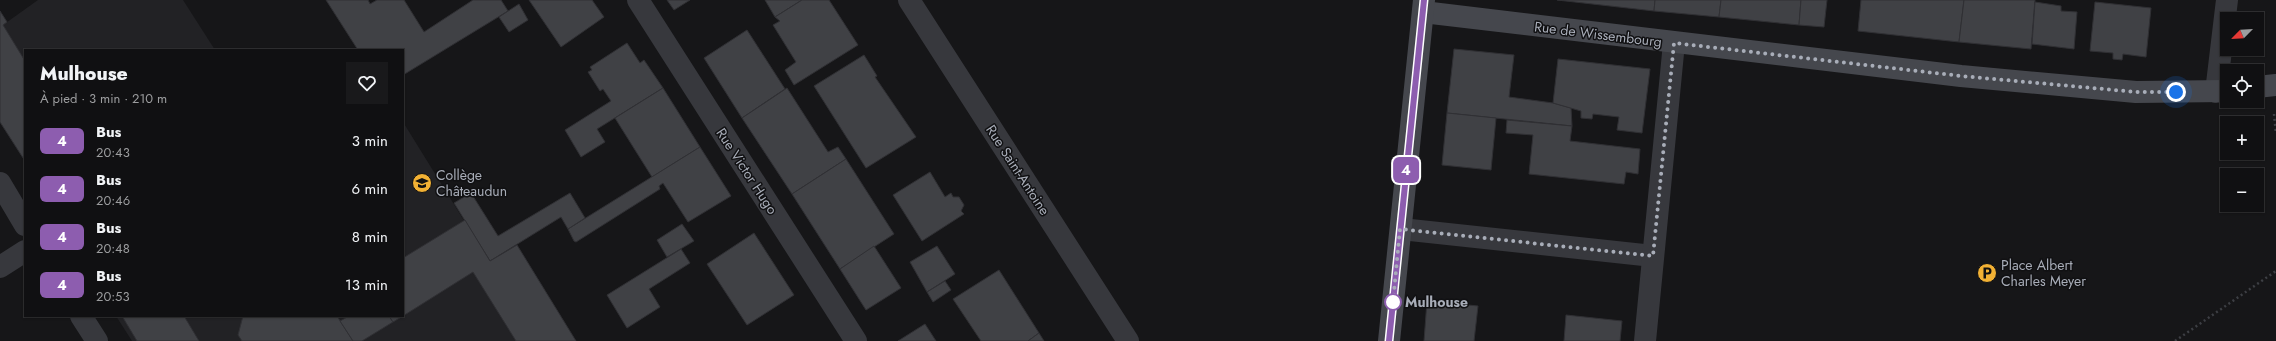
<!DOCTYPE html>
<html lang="fr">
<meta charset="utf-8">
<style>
body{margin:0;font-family:Jost,sans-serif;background:#19191b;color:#f1f3f6;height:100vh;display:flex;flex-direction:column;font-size:15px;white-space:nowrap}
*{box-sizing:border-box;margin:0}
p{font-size:13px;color:#9c9d9f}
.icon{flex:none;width:22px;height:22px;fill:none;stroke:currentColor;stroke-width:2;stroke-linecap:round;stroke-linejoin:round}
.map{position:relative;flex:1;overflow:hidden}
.details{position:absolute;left:24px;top:49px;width:380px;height:268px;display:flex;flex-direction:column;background:#101012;border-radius:0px;box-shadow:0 1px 3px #0004,0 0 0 1px #303032}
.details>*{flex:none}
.badge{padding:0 8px;border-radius:6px;font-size:14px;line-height:26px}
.needle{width:26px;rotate:246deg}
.buttons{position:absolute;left:2220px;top:12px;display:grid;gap:8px}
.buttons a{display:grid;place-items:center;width:44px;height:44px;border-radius:0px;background:#101012;box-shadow:0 1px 3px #0004,0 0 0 1px #303032;font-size:20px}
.you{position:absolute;width:20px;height:20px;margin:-10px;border:3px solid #fff;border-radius:50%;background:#1a73e8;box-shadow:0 0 0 6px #1a73e833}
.map>.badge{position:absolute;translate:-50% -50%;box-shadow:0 0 0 2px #fff}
.round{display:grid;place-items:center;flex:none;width:42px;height:42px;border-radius:0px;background:#19191b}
.headline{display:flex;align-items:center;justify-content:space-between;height:68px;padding:0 16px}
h1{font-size:19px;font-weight:800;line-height:30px}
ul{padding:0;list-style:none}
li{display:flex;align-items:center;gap:12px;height:48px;padding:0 16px}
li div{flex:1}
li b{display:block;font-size:15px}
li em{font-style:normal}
li .badge{min-width:44px;font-weight:700;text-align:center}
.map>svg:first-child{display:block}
.built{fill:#222225}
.building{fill:#404145;stroke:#303034}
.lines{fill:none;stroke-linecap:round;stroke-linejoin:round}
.path{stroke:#3d3f44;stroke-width:2.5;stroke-dasharray:2 3;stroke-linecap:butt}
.street{stroke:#37383d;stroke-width:22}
.secondary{stroke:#45474d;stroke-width:22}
.line-casing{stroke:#fff;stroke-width:9}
.line{stroke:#8d5daf;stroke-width:6}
.walk{stroke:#a8adb8;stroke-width:4;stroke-dasharray:0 7.2}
.stop-dot{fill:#fff;stroke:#8d5daf;stroke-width:2}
.labels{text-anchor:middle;stroke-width:3;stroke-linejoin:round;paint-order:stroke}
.street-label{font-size:14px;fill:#a8adb8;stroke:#111113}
.poi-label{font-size:14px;fill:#a8adb8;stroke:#111113;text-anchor:start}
.stop-label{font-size:14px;font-weight:bold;fill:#a8adb8;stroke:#111113;text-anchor:start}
</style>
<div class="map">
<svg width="2276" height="341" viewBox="0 0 2276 341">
<rect width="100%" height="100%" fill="#161618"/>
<!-- built -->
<g class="built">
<polygon points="38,0 183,0 215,50 25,50 25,61 3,25"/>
<polygon points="403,122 489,261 517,245 576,341 132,341 116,316 403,316"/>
</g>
<!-- building -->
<g class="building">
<polygon points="326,0 368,0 370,4 377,0 404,0 424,32 473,0 501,0 508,11 403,75 403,50 358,50"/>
<polygon points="529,0 592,0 604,17 561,47"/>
<polygon points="667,0 690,0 674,10"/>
<polygon points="765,0 802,0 775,17"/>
<polygon points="802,0 829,0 858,45 794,85 785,70 796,62 773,25 780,21 775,17"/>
<polygon points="1557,0 1655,0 1654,11"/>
<polygon points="1655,0 1721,0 1719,17 1654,11"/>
<polygon points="1721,0 1801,0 1799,25 1719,17"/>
<polygon points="1801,0 1827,0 1824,27 1799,25"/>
<polygon points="1861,0 1964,0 1959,42 1858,31"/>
<polygon points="1964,0 2035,0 2031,49 1959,42"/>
<polygon points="2035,2 2061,6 2061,11 2077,12 2074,49 2032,44"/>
<polygon points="2095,2 2151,8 2146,57 2123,54 2122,60 2113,59 2113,53 2090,51"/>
<polygon points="519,4 528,20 509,32 499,17"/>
<polygon points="0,11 7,22 3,25 25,61 25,161 0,122"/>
<polygon points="747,30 785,89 742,118 704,58"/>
<polygon points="627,43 640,63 644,60 663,88 597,129 605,142 581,157 565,130 611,101 603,89 600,91 588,72 592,70 590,67"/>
<polygon points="1454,49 1514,55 1509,97 1553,103 1571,108 1572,126 1447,113"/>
<polygon points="864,55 877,76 875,77 916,137 866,168 814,86"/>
<polygon points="1558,59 1650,69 1642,133 1617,130 1619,117 1593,114 1592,119 1581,118 1581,111 1553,103"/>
<polygon points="663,88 700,147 652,177 615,118"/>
<polygon points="787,88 828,152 838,147 846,159 792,194 742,118"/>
<polygon points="1447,113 1496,118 1491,170 1442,165"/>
<polygon points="1507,120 1572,126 1570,141 1640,149 1638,174 1626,172 1624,184 1529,174 1533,135 1506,133"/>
<polygon points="700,147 731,196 688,222 663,183 659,186 660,189 576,242 574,241 568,229"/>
<polygon points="846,159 894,234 840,269 792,194"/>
<polygon points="930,172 945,197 951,193 953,197 959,197 964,205 961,211 964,214 922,241 893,195"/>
<polygon points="471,193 498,236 570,193 585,218 568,229 561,217 490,261 454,203"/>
<polygon points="465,220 490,261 517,245 576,341 516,341 473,272 403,316 403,258"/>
<polygon points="682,224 694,241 667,257 657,240"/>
<polygon points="754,233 794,295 747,325 707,264"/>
<polygon points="874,246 901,288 866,310 840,269"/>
<polygon points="937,246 955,274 927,292 910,262"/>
<polygon points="681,249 690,263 649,289 660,307 627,328 607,295"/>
<polygon points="999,270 1039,333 1028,341 981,341 953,299"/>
<polygon points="945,281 951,290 933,302 927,292"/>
<polygon points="1427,301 1478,306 1474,341 1424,341"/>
<polygon points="1566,315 1622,321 1620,341 1564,341"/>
<polygon points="122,316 184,316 199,341 137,341"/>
<polygon points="243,316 337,316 353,341 242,341 238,335"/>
<polygon points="349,316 389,316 393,322 362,341 353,341 340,321"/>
<polygon points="389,316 403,316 393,322"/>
<polygon points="925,324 936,341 898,341"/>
<polygon points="1039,333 1044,341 1028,341"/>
</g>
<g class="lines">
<!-- path -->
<g class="path">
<polyline points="2274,114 2276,134"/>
<polyline points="2175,341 2276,271"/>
</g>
<!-- street -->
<g class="street">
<polyline points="638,0 856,341"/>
<polyline points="909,0 1128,341"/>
<polyline points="2216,92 2227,0"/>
<polyline points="0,183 25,225"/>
<polyline points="1401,229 1653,256"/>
<polyline points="0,267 25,251"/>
<polyline points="81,316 97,341"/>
<polyline points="1645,341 1674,43"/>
</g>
<!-- secondary -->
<g class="secondary">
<polyline points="1423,12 1961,76 2136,92 2227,91"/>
<polyline points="2257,87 2276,85"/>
<polyline points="1389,341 1424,0"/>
</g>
</g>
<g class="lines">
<defs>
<polyline id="line" points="1389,341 1424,0"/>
</defs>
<!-- line casing -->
<use href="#line" class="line-casing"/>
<!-- line -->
<use href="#line" class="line"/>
<!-- walk -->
<polyline class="walk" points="1393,302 1400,229 1653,256 1674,43 1961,76 2136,92 2176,92"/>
</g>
<!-- icons -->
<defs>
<symbol id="school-disc" viewBox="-11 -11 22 22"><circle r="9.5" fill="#f2b134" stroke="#111113"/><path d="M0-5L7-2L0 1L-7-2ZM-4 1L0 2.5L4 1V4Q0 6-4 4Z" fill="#111"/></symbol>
<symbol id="parking-disc" viewBox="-11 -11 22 22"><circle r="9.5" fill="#f2b134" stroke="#111113"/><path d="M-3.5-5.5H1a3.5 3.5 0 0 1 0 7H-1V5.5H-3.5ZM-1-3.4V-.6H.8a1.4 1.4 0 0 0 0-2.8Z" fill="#111"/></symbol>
</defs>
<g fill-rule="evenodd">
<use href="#school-disc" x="411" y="172" width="22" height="22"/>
<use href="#parking-disc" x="1976" y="262" width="22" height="22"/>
</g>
<!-- markers -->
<circle class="stop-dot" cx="1393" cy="302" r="8"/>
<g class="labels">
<!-- street labels -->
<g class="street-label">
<text transform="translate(1598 34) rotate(7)" y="5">Rue de Wissembourg</text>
<text transform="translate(1018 170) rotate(57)" y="5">Rue Saint-Antoine</text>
<text transform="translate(747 171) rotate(57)" y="5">Rue Victor Hugo</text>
</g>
<!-- poi labels -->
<g class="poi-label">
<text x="436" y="180">Collège<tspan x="436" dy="16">Châteaudun</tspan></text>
<text x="2001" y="270">Place Albert<tspan x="2001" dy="16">Charles Meyer</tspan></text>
</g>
<!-- stop labels -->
<g class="stop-label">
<text x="1405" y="307">Mulhouse</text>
</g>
</g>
</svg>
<div class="buttons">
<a><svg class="needle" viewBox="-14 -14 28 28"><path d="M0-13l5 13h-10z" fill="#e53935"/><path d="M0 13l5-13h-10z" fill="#9c9d9f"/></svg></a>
<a><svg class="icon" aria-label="locate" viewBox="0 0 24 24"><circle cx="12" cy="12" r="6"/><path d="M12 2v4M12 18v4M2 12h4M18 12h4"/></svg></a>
<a>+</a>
<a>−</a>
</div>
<div class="you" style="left:2176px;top:92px"></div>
<b class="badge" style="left:1406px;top:170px;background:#8d5daf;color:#fff">4</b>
<section class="details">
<div class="headline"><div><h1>Mulhouse</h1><p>À pied · 3 min · 210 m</p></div><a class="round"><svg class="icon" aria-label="heart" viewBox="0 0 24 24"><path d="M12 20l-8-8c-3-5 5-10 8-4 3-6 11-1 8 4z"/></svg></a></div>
<ul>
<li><span class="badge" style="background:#8d5daf;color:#fff">4</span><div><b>Bus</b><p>20:43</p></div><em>3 min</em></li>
<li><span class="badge" style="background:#8d5daf;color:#fff">4</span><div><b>Bus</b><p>20:46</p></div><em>6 min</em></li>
<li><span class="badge" style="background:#8d5daf;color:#fff">4</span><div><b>Bus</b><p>20:48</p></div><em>8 min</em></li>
<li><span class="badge" style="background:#8d5daf;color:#fff">4</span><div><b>Bus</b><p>20:53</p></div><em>13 min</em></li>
</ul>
</section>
</div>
